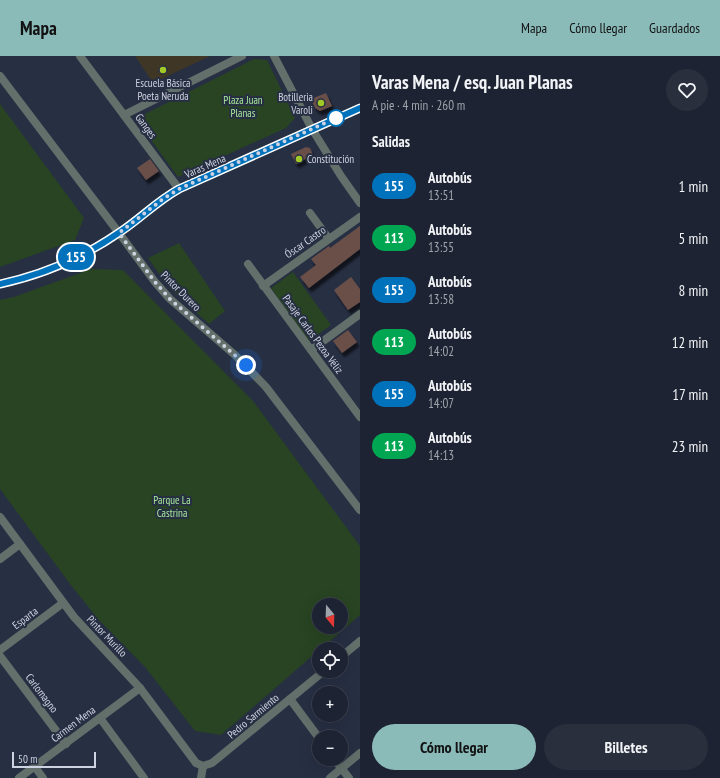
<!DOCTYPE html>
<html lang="es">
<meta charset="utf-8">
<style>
body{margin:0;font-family:"PT Sans Narrow",sans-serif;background:#2a2f3e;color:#f1f3f6;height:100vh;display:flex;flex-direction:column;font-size:15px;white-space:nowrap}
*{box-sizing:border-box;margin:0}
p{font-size:13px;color:#a0a4ac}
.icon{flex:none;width:22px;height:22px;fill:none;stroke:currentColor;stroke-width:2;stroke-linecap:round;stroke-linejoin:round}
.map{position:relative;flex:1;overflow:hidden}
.panel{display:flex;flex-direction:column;background:#1d2332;width:360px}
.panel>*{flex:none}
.badge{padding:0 8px;border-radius:13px;font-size:14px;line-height:26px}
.needle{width:26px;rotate:161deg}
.fabs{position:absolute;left:312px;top:542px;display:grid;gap:8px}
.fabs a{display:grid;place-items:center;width:36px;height:36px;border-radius:50%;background:#1d2332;box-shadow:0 4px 16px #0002,0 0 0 1px #3b404d;font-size:20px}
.scale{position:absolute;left:12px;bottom:10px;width:84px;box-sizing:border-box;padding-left:4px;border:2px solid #ced3e1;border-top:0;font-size:11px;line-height:14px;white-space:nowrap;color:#ced3e1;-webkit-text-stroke:3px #272f43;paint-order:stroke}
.you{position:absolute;width:20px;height:20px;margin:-10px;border:3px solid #fff;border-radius:50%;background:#1a73e8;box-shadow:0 0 0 6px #1a73e833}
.map>.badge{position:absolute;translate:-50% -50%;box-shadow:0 0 0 2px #fff}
h2{padding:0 12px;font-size:15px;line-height:36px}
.round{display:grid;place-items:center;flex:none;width:42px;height:42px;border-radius:21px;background:#2a2f3e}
.overview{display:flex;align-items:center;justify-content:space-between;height:68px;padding:0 12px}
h1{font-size:19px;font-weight:800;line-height:30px}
.cta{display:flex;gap:8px;margin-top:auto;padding:8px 12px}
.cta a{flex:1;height:46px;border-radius:24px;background:#8bbbb9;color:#111;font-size:16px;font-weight:800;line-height:46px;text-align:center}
.cta a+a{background:#2a2f3e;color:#f1f3f6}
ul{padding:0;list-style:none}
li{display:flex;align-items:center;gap:12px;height:52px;padding:0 12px}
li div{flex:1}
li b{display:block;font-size:15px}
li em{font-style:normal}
li .badge{min-width:44px;font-weight:700;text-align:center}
header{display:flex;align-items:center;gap:24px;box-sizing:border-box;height:56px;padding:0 20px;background:#8bbbb9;color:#111}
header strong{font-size:19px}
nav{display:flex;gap:22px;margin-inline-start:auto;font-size:14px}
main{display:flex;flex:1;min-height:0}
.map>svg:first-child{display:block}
.education{fill:#3f3625}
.green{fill:#284422;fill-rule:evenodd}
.building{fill:#6b4f48;filter:url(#shadow)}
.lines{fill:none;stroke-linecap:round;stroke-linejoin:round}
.minor{stroke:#626f6a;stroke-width:8}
.tertiary{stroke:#626f6a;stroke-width:8}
.line-casing{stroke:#fff;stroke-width:9}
.line{stroke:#0072bc;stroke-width:6}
.walk{stroke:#ced3e1;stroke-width:4;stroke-dasharray:0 7.2}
.poi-dot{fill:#a3c926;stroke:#272f43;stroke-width:1.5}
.stop-dot{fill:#fff;stroke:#0072bc;stroke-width:2}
.labels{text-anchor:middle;stroke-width:4;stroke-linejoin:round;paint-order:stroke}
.poi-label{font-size:11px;fill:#ced3e1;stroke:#272f43}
.park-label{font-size:11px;fill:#a6e899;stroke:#272f43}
.street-label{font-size:11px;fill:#ced3e1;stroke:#272f43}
</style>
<header>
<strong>Mapa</strong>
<nav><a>Mapa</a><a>Cómo llegar</a><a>Guardados</a></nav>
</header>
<main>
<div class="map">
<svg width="360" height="722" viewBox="0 0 360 722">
<defs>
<filter id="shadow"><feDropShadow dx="2.5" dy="4.5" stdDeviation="1" flood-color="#0009"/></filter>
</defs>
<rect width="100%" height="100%" fill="#272f43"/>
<!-- education -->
<polygon class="education" points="135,0 210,0 153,27"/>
<!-- green -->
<g class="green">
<polygon points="254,3 267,4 295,62 286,72 178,121 140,69 141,60"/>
<polygon points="0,48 84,162 75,184 0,211"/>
<polygon points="179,187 225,255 209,268 170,233 148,202"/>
<path d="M91,213l32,1 130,131 107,145v69l-39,34h-2v1l-98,85 -26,-4 -50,-64 -47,-48 -28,-35 -70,-95v-189l14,-3zM319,549h22v22h-22z"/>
<polygon points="293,216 331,269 309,285 271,232"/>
</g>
<!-- building -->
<g class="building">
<polygon points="326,37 332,50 320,55 315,52 311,43"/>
<polygon points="306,91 310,92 313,99 296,108 291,98"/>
<polygon points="150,103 159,115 146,124 137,112"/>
<polygon points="360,170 360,193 309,232 300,221 316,209 311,203 329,190 330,192"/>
<polygon points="351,221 360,233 360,246 348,254 334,234"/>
<polygon points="348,274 357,286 342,297 333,285"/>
</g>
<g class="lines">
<!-- minor -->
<g class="minor">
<polyline points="80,0 179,133"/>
<polyline points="274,0 312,73 341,120 360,147"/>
<polyline points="124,59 242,0"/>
<polyline points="310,157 329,183"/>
<polyline points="119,177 155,226 170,243 235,299 266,331 360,454"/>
<polyline points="248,208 360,361"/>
<polyline points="263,230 360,161"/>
<polyline points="311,294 360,258"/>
<polyline points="0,461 74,561 140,632 196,707 203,710"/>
<polyline points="0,503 20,488"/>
<polyline points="0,594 63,547"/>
<polyline points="0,600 66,688"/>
<polyline points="341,601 360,585"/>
<polyline points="290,643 319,682"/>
<polyline points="100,662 144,722"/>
<polyline points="334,703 349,722"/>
<polyline points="203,710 212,707 324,615"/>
<polyline points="35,711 43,722"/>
<polyline points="19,722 140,632"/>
<polyline points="201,722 203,710"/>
<polyline points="330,722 360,697"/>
</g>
<!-- tertiary -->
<g class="tertiary">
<polyline points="0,20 119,177"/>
<path d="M0,228c42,-9 84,-27 120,-52 20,-14 37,-31 59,-43l181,-81"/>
</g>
</g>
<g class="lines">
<defs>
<path id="line" d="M0,228c42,-9 84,-27 120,-52 20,-13 37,-31 59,-43l181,-81"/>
</defs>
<!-- line casing -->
<use href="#line" class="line-casing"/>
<!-- line -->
<use href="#line" class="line"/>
<!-- walk -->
<polyline class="walk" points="246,309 170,243 155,226 119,177 163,143 179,133 336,62"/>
</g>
<!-- markers -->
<g class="poi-dot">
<circle cx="163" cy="14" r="4"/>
<circle cx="321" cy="47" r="4"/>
<circle cx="299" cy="103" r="4"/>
</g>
<circle class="stop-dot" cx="336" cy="62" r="8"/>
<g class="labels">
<!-- poi labels -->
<g class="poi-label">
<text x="163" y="31">Escuela Básica<tspan x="163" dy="13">Poeta Neruda</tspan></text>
<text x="313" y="45" text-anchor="end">Botilleria<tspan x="313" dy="13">Varoli</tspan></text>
<text x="307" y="107" text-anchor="start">Constitución</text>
</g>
<!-- park labels -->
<g class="park-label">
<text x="243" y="48">Plaza Juan<tspan x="243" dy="13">Planas</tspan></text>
<text x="172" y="448">Parque La<tspan x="172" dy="13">Castrina</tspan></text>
</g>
<!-- street labels -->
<g class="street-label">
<text transform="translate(146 70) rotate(54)" y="4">Ganges</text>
<text transform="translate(205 110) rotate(-24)" y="4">Varas Mena</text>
<text transform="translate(305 186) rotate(-35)" y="4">Óscar Castro</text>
<text transform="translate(181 235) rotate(45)" y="4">Pintor Durero</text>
<text transform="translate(313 278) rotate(54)" y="4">Pasaje Carlos Pezoa Véliz</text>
<text transform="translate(25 562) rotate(-37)" y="4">Esparta</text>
<text transform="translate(107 580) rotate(46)" y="4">Pintor Murillo</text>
<text transform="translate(42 637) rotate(53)" y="4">Carlomagno</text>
<text transform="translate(253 660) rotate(-40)" y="4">Pedro Sarmiento</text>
<text transform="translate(73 668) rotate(-37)" y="4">Carmen Mena</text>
</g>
</g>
</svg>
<div class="fabs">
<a><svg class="needle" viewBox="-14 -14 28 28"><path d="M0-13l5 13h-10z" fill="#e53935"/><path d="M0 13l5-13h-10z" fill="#a0a4ac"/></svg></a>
<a><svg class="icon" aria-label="locate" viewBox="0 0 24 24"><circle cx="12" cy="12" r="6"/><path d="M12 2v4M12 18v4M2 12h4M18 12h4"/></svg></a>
<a>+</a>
<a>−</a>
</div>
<div class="scale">50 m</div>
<div class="you" style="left:246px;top:309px"></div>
<b class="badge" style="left:76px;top:201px;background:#0072bc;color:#fff">155</b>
</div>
<section class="panel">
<div class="overview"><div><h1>Varas Mena / esq. Juan Planas</h1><p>A pie · 4 min · 260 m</p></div><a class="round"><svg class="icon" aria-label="heart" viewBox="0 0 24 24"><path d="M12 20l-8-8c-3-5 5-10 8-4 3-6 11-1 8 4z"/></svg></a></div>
<h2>Salidas</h2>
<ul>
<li><span class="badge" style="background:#0072bc;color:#fff">155</span><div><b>Autobús</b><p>13:51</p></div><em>1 min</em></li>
<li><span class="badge" style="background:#00a651;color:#fff">113</span><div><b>Autobús</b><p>13:55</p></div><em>5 min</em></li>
<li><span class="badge" style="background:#0072bc;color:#fff">155</span><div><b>Autobús</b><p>13:58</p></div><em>8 min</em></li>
<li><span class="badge" style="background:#00a651;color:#fff">113</span><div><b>Autobús</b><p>14:02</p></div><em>12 min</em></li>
<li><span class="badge" style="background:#0072bc;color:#fff">155</span><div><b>Autobús</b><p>14:07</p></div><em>17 min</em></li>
<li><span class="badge" style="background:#00a651;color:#fff">113</span><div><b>Autobús</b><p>14:13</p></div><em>23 min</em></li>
</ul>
<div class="cta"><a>Cómo llegar</a><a>Billetes</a></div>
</section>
</main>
